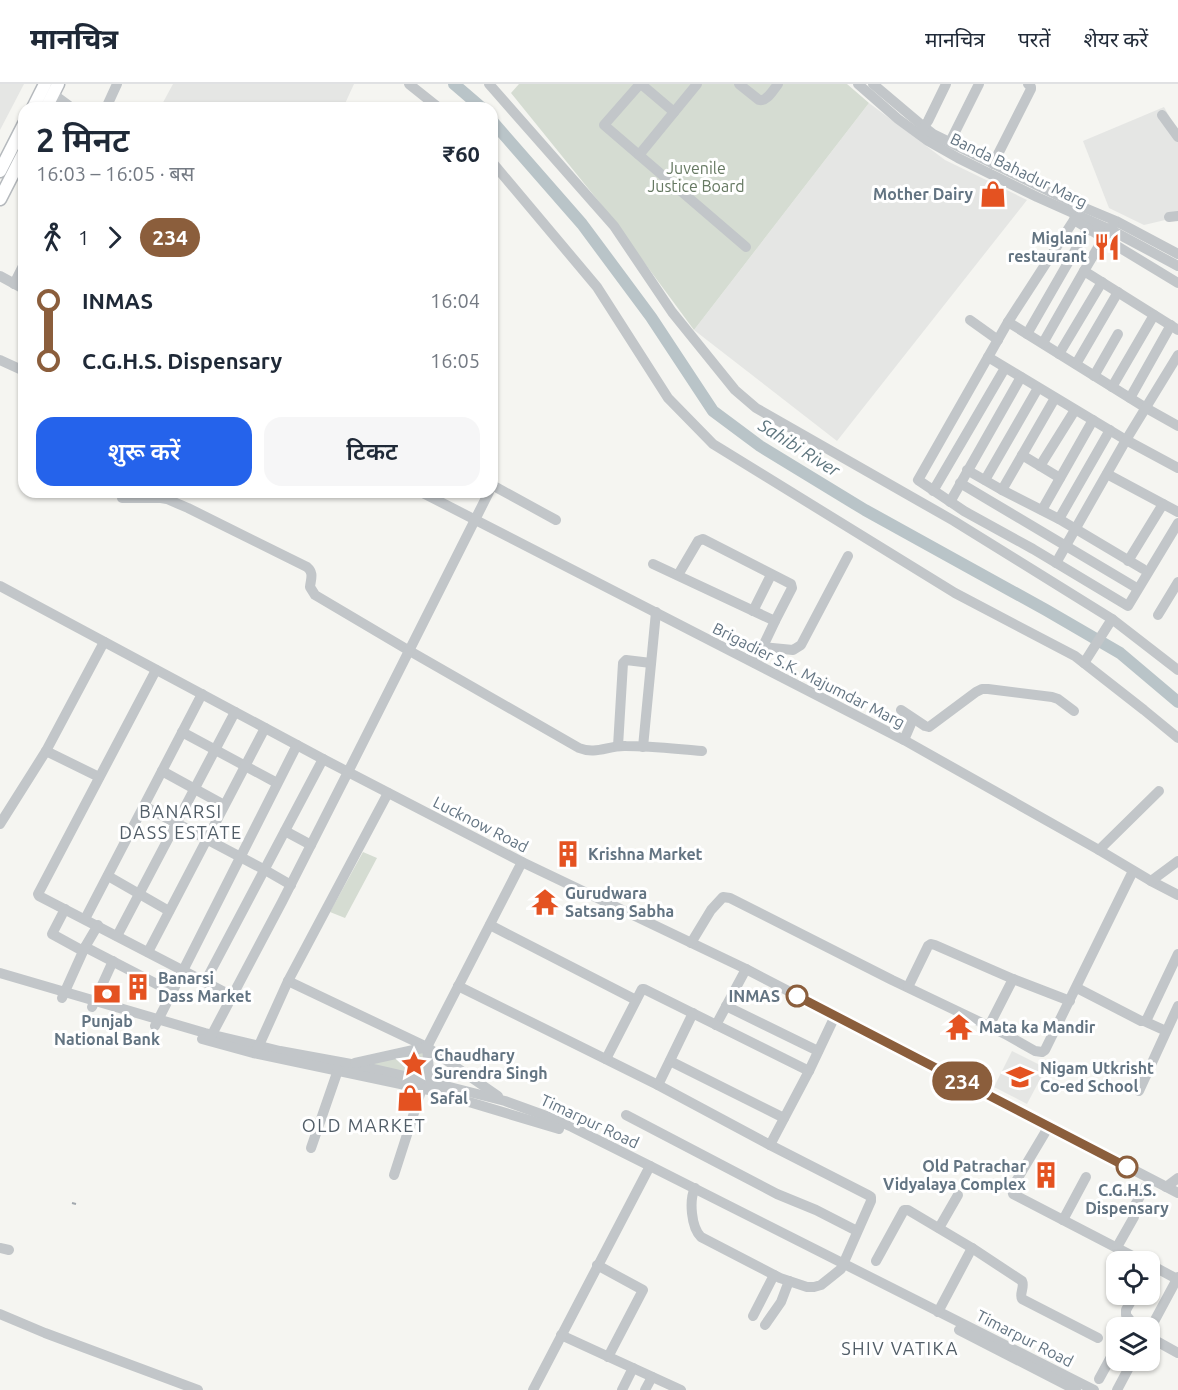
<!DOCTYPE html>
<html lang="hi">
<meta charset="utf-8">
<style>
body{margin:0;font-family:Ubuntu,"Noto Sans Devanagari",sans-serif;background:#f6f6f7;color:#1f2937;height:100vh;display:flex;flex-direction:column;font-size:22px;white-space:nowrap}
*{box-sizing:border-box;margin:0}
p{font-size:20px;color:#747a83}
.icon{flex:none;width:33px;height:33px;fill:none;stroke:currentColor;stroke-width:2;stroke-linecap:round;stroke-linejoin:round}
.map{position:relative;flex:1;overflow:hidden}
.panel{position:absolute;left:18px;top:18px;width:480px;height:396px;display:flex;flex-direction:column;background:#fff;border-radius:18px;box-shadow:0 2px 4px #0004}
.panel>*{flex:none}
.badge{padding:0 12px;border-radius:20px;font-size:21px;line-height:39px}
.buttons{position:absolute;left:1106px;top:1167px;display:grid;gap:12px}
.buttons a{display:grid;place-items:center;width:54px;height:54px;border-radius:12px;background:#fff;box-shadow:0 2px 4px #0004;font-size:30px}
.map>.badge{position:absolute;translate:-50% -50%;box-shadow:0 0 0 3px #fff}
.legs{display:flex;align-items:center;gap:9px;height:66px;padding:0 18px;font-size:20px}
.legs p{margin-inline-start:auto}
.overview{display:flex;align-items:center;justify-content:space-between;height:102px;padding:0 18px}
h1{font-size:33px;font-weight:600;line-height:45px}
.cta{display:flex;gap:12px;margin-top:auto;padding:12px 18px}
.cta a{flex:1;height:69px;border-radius:18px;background:#2563eb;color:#fff;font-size:24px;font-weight:600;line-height:69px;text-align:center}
.cta a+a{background:#f6f6f7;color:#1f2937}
ul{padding:0 18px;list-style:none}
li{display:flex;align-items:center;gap:21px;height:60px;font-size:22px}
li i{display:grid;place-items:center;width:9px;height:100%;margin:0 8px;background:currentColor}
li i::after{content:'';width:15px;height:15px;margin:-8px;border:4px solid;border-radius:50%;background:#fff}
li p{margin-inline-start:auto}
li:first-child i{background:linear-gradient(#0000 50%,currentColor 0)}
li:last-child i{background:linear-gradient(currentColor 50%,#0000 0)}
header{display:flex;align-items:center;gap:36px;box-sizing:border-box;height:84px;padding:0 30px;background:#fff;border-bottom:2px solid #e0e1e3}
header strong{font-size:28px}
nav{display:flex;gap:33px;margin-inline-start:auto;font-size:21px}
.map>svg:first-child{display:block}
.built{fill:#e5e6e4}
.green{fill:#d5dcd2}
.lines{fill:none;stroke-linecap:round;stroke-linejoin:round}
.river{stroke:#b9c4c8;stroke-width:12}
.major-casing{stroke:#b5b9bd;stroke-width:15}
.minor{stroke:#c2c6c9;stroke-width:10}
.major{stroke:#fff;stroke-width:12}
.rail{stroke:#a2a8ae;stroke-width:2;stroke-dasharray:9 4.5;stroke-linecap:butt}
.line-1-casing{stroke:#fff;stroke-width:14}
.line-1{stroke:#8b5e3c;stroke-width:9}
.stop-1-dot{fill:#fff;stroke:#8b5e3c;stroke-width:3}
.labels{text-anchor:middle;stroke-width:6;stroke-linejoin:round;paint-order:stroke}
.park-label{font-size:16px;fill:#667962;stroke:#fff}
.street-label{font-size:16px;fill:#637482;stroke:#fff}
.poi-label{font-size:16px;font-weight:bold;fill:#637482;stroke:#fff;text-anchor:start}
.stop-label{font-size:16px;font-weight:bold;fill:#637482;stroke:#fff;text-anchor:end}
.water-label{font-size:18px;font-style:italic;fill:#5f767f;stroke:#fff}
.neighbourhood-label{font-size:18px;letter-spacing:1.5px;fill:#515d67;stroke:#fff}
</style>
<header>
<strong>मानचित्र</strong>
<nav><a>मानचित्र</a><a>परतें</a><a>शेयर करें</a></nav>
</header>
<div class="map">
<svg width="1178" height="1306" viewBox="0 0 1178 1306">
<rect width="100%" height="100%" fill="#f5f5f1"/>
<!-- built -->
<g class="built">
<polygon points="0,0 24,0 0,46"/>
<polygon points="173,0 354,0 343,24 160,24"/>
<polygon points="869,19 945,76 1027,116 837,357 694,246"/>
<polygon points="1164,23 1178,48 1178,133 1144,141 1109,124 1083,57"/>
<polygon points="1012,967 1046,984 1027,1020 994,1003"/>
</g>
<!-- green -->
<g class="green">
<polygon points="519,0 847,0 869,19 694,246 604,124 511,9"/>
<polygon points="363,768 377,774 345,834 330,828"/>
<polygon points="424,967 426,994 373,981 373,978"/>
</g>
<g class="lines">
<!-- river -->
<g class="river">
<polyline points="454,0 482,24"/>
<polyline points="492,37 582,140 651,233 713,327 760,362 865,426 1046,526 1120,569 1178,618"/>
</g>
<defs>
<g id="major">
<polyline points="33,24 45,0"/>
<polyline points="46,24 58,0"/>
<polyline points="0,87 24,40"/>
<polyline points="0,115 24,68"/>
</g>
</defs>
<!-- major casing -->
<use href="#major" class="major-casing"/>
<!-- minor -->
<g class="minor">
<polyline points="409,0 439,24"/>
<polyline points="489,0 614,142 672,228 735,306 756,324 954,437 1112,535 1178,586"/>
<polyline points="640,0 604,41 746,163"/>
<polyline points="641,0 674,28"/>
<path d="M739,0l20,16c8,2 14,-10 19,-16"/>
<polyline points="858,0 898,35 928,57 958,74 1037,113 1111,146 1178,182"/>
<polyline points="873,0 924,43 933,50 1073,119 1116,137 1178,170"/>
<polyline points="53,10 68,21 71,24"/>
<polyline points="106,24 117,0"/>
<polyline points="1162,31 1178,53"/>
<polyline points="921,47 928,37 946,0"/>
<polyline points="950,58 979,0"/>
<polyline points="639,71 697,0"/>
<polyline points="492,78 597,203 668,314 713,360 955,509 1075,572 1144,626 1178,654"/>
<polyline points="993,80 1031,5 1031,3 1028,0"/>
<polyline points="1079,122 1074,136 1008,238 918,396 964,427 1033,465 1128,522 1178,439"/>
<polyline points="1169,133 1178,132"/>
<polyline points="1074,136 1178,199"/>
<polyline points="1084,187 1178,246"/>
<polyline points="0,192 24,205"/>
<polyline points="14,200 24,180"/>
<polyline points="970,236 998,256"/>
<polyline points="1008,238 1146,324 1178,342"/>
<polyline points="1027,250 1088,144"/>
<polyline points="1043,259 1084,187 1103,155 1114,140"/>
<polyline points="1059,270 1102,198"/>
<polyline points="988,273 1126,356 1178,384"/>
<polyline points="0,276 24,287"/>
<polyline points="1076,280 1118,208"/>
<polyline points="1094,292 1118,250"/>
<polyline points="1112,303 1154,231"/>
<polyline points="1130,314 1171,241"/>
<polyline points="1022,371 1060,394"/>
<polyline points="1040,382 1075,326"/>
<polyline points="967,386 1002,406 1059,435 1143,485"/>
<polyline points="1107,390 1178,428"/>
<polyline points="985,396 1038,304"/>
<polyline points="960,399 1135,503"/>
<polyline points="492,401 556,436"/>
<polyline points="1002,406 1055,314"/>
<polyline points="933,407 1005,284"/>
<polyline points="421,408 904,656 1099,766 1151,797 1178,811"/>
<path d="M122,414h39l6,1 21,9 119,59c7,6 4,11 3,20l5,8 93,55 171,98c17,7 30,-3 47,-2 25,0 50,3 76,5"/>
<polyline points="950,418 1021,293"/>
<polyline points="1042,426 1093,336"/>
<polyline points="1059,435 1110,346"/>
<polyline points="1128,477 1163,420"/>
<polyline points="1056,479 1126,356 1178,271"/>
<polyline points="653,480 775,537"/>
<polyline points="678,491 698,457 703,455 791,500 792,504 775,537 755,579"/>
<polyline points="0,502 323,675 522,778 746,885 1178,1109"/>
<polyline points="753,527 771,491"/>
<polyline points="1158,531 1178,498"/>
<polyline points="762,563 793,566 801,561 848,472"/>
<polyline points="1084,579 1112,535"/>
<polyline points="156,586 38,810 39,812 232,912"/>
<polyline points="901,626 925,642 929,643 976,608 982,605 988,605 1052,613 1058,615 1074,627"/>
<polyline points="182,648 277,699"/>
<polyline points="904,656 913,635"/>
<polyline points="618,662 623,579 626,576 651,579"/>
<polyline points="643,663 656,528"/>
<polyline points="46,667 99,693"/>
<polyline points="162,687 224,721"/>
<polyline points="144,722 265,786 291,801"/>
<polyline points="0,740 46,667 104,558"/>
<polyline points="285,747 311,761"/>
<polyline points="1099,766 1159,707"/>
<polyline points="108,792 169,827"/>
<polyline points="1151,797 1178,777"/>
<polyline points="65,825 52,850 83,867"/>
<polyline points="85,835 202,610"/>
<polyline points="490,841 636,916"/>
<polyline points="117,852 235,628"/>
<polyline points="691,859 711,826 723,813 730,814 892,896 1005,950 1035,967 1042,968 1045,966 1133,787"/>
<polyline points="85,863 172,908"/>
<polyline points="148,868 265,644"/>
<polyline points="0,889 205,949 280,967 351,980 430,998 505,1017 549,1033 572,1043 650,1082 1094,1306"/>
<polyline points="288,897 427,963 498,1012"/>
<polyline points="205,898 323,675"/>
<path d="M458,902l200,99 112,60 98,50 3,2v4l-30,68 -20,16 -7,2h-7l-27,-9 -79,-41c-10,-10 -12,-37 -6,-49"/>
<polyline points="908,903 928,862 931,860 935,861 1013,895 1070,917"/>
<polyline points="1077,904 1141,937 1144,937 1147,935 1178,870"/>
<polyline points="62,914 85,863 98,841"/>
<polyline points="726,922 818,967"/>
<polyline points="92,923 113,877"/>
<polyline points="1144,937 1166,947"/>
<polyline points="716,941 746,885"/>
<polyline points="155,942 297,661"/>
<polyline points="989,942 1013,895"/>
<polyline points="202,955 253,969 429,1006 559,1045"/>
<polyline points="209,956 282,818 348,688 489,408"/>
<polyline points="427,963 430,998 429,1004"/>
<polyline points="256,968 288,897 388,709"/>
<polyline points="606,975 642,905 644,905 809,987"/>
<polyline points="670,977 784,1034"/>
<polyline points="355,979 427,963 522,778"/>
<polyline points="658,1001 693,929"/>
<polyline points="1139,1007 1178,922"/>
<polyline points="626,1031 777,1110 816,1126 857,1147"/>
<polyline points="1049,1042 1012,1104 1013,1110 1144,1178"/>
<polyline points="770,1061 809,987 835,932"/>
<polyline points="311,1064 338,986"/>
<polyline points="394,1091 422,1004"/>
<polyline points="1166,1103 1178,1094"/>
<polyline points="1063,1136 1086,1093"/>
<polyline points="939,1144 958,1111"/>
<polyline points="1117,1163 1134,1133 1134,1123 1145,1103"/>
<polyline points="0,1164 9,1166"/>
<path d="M876,1177l28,-51h4l64,38 50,33c3,6 -3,13 0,18l76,39"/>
<polyline points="1149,1180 1177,1195"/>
<polyline points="597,1181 643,1206 608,1273"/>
<polyline points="938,1228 972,1164"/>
<polyline points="0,1230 45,1249 198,1306"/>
<polyline points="753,1232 774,1191"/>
<polyline points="765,1241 781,1218 789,1197"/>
<polyline points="1127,1244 1130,1236 1126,1231 1126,1226 1135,1210"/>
<polyline points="959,1246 1076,1306"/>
<polyline points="1149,1247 1178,1193"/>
<polyline points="561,1251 681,1306"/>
<polyline points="1149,1253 1178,1269"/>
<polyline points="1099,1295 1116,1264"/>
<polyline points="533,1306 650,1082"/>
<polyline points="622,1306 633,1284"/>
<polyline points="645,1306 652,1293"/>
<polyline points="1117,1306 1133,1276"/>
</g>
<!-- major -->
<use href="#major" class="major"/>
<!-- rail -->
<polyline class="rail" points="72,1119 76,1120"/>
</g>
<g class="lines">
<defs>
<polyline id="line-1" points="797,912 1127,1083"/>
</defs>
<!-- line-1 casing -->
<use href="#line-1" class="line-1-casing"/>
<!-- line-1 -->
<use href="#line-1" class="line-1"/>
</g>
<!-- icons -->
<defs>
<symbol id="shop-bare" viewBox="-9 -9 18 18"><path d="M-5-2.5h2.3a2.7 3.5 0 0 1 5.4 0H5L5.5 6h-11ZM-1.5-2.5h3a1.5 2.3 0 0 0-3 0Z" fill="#e45221" stroke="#fff" stroke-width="2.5" paint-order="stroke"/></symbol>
<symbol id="restaurant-bare" viewBox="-9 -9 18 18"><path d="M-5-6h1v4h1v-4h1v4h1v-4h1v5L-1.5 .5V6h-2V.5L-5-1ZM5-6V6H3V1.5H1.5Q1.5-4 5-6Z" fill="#e45221" stroke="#fff" stroke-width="2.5" paint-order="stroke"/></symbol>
<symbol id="building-bare" viewBox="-9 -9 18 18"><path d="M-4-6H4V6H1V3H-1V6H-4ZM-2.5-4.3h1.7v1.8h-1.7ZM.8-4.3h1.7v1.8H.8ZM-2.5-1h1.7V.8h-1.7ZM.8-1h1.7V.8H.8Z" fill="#e45221" stroke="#fff" stroke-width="2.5" paint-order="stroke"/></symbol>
<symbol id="temple-bare" viewBox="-9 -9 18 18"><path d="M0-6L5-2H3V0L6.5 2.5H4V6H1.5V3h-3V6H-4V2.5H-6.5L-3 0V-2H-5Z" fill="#e45221" stroke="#fff" stroke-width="2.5" paint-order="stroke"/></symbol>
<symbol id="bank-bare" viewBox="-9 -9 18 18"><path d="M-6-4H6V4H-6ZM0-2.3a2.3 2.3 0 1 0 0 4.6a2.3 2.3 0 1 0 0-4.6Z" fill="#e45221" stroke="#fff" stroke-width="2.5" paint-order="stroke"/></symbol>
<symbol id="sight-bare" viewBox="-9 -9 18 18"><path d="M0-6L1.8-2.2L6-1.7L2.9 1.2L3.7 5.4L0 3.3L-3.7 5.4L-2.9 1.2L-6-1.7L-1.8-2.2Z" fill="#e45221" stroke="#fff" stroke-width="2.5" paint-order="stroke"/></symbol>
<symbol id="school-bare" viewBox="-9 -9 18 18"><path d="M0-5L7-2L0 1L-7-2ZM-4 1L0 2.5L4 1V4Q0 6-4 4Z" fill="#e45221" stroke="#fff" stroke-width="2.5" paint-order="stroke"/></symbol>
</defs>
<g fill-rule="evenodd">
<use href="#shop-bare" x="974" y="91" width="38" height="38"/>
<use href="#restaurant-bare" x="1088" y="144" width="38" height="38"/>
<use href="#building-bare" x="549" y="751" width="38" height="38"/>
<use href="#temple-bare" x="526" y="799" width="38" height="38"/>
<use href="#building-bare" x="119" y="884" width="38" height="38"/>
<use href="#bank-bare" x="88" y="891" width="38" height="38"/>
<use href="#temple-bare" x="940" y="924" width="38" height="38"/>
<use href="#sight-bare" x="395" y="961" width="38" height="38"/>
<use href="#school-bare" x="1001" y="974" width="38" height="38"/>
<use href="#shop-bare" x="391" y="995" width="38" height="38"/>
<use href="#building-bare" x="1027" y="1072" width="38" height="38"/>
</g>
<!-- markers -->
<g class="stop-1-dot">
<circle cx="797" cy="912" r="10"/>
<circle cx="1127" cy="1083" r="10"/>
</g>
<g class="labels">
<!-- park labels -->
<g class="park-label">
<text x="696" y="90">Juvenile<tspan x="696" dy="18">Justice Board</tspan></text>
</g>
<!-- street labels -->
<g class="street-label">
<text transform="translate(1019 86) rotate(26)" y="6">Banda Bahadur Marg</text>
<text transform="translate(809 591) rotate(27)" y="6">Brigadier S.K. Majumdar Marg</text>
<text transform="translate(481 740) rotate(27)" y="6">Lucknow Road</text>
<text transform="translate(590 1037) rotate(25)" y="6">Timarpur Road</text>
<text transform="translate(1025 1254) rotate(27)" y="6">Timarpur Road</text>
</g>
<!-- poi labels -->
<g class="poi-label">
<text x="973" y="116" text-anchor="end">Mother Dairy</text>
<text x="1087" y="160" text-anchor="end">Miglani<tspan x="1087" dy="18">restaurant</tspan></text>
<text x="588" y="776">Krishna Market</text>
<text x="565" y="815">Gurudwara<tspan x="565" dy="18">Satsang Sabha</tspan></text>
<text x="158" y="900">Banarsi<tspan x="158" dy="18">Dass Market</tspan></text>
<text x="107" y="943" text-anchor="middle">Punjab<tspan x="107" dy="18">National Bank</tspan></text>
<text x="979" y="949">Mata ka Mandir</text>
<text x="434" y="977">Chaudhary<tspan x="434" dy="18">Surendra Singh</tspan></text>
<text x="1040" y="990">Nigam Utkrisht<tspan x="1040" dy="18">Co-ed School</tspan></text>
<text x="430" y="1020">Safal</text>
<text x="1026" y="1088" text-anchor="end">Old Patrachar<tspan x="1026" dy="18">Vidyalaya Complex</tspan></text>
</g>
<!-- stop labels -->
<g class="stop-label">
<text x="780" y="918">INMAS</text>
<text x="1127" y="1112" text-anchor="middle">C.G.H.S.<tspan x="1127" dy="18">Dispensary</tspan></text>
</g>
<!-- water labels -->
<g class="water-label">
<text transform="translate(799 364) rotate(32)" y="6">Sahibi River</text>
</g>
<!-- neighbourhood labels -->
<g class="neighbourhood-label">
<text x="181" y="734">BANARSI<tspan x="181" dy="21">DASS ESTATE</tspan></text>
<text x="364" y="1048">OLD MARKET</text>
<text x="900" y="1271">SHIV VATIKA</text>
</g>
</g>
</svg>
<div class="buttons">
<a><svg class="icon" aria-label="locate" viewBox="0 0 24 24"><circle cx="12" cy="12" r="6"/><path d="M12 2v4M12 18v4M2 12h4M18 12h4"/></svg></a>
<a><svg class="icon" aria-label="layers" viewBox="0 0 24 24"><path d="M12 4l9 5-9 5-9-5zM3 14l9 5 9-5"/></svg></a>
</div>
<b class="badge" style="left:962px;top:997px;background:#8b5e3c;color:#fff">234</b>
<section class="panel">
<div class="overview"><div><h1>2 मिनट</h1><p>16:03 – 16:05 · बस</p></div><b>₹60</b></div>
<div class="legs"><svg class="icon" aria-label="walk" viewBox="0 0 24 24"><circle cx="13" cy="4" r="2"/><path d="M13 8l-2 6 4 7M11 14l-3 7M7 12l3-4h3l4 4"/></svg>1<svg class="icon" aria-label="forward" viewBox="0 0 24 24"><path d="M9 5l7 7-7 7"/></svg><b class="badge" style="background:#8b5e3c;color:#fff">234</b></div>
<ul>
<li><i style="color:#8b5e3c"></i><b>INMAS</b><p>16:04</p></li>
<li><i style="color:#8b5e3c"></i><b>C.G.H.S. Dispensary</b><p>16:05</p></li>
</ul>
<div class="cta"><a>शुरू करें</a><a>टिकट</a></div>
</section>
</div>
